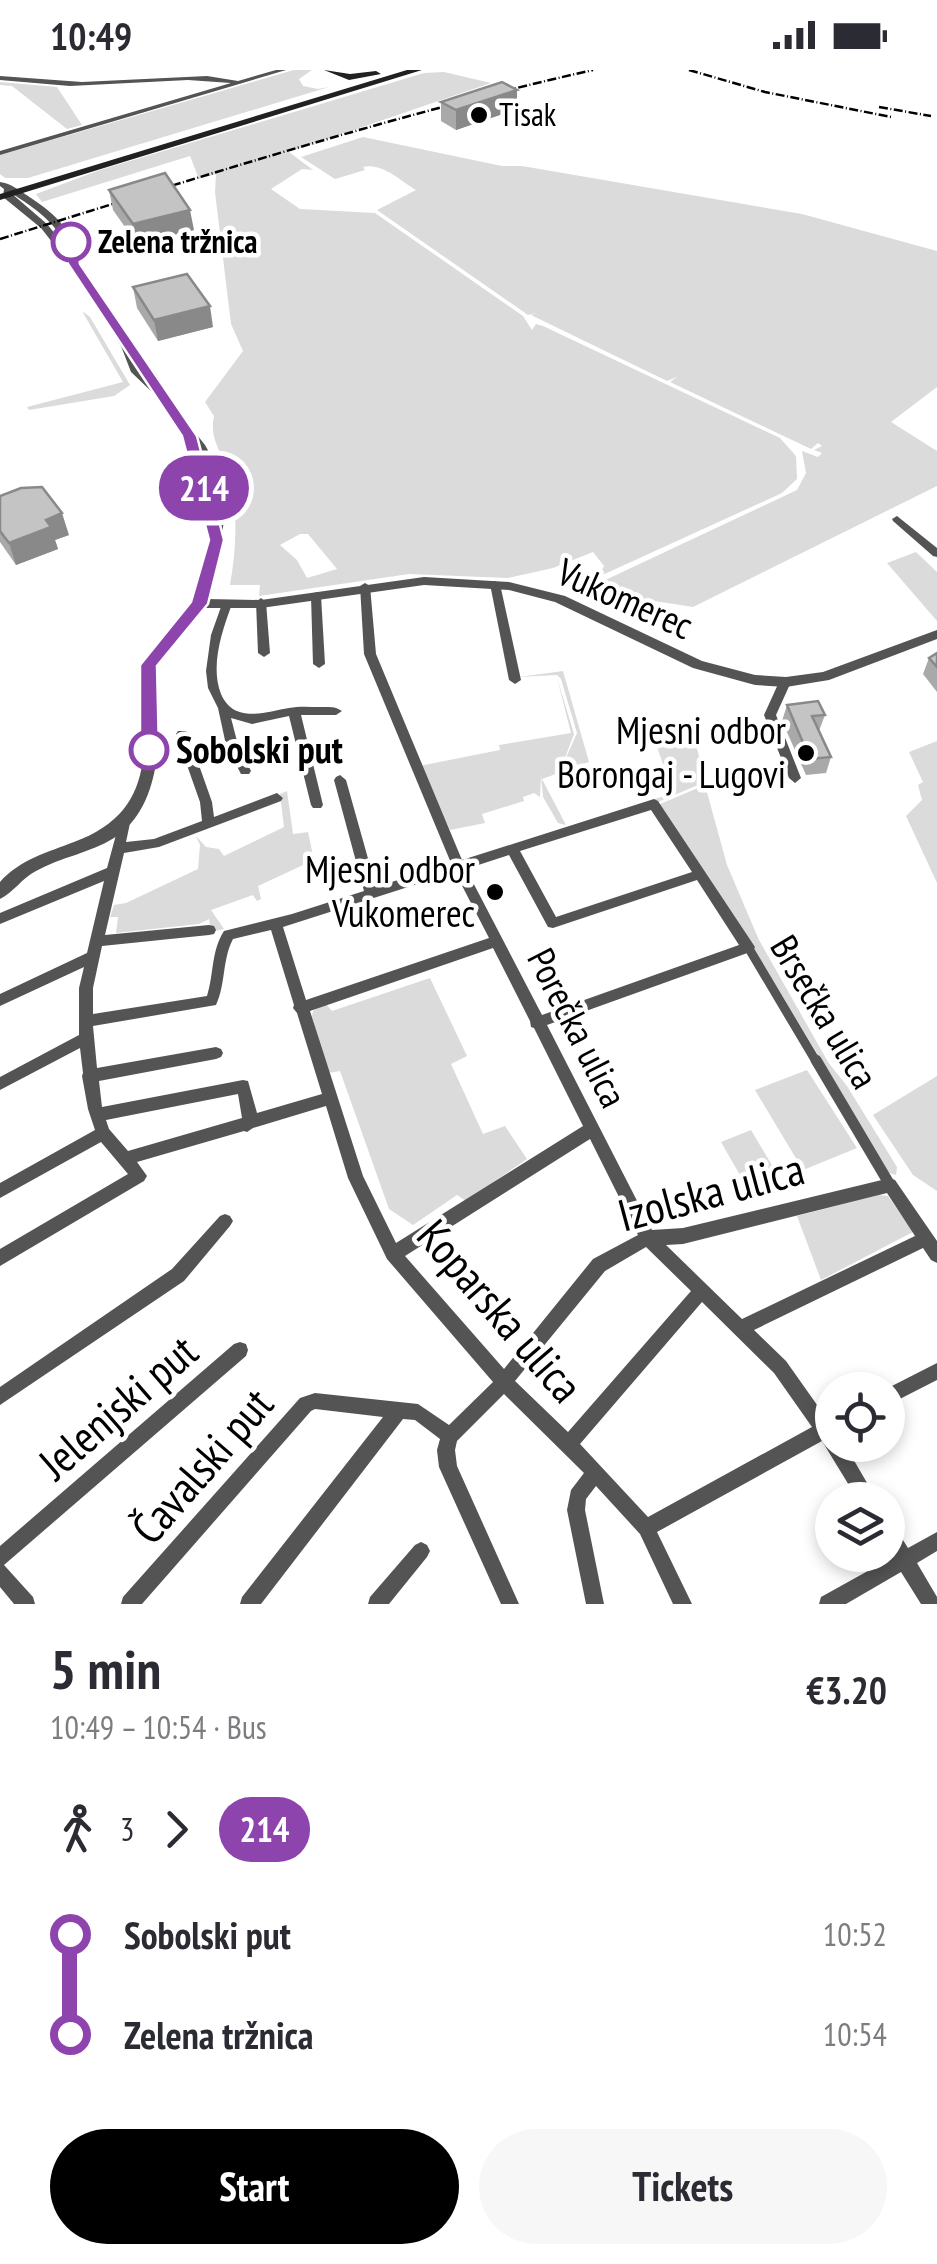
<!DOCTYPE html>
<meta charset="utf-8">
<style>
body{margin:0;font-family:"PT Sans Narrow",sans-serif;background:#f7f7f7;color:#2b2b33;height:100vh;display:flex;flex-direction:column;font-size:38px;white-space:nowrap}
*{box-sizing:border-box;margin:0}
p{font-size:32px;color:#7c7c81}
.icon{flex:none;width:55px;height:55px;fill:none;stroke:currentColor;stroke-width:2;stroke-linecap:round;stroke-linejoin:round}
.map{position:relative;height:1534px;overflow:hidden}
.side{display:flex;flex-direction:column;background:#fff;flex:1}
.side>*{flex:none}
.badge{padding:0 20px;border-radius:32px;font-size:35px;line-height:65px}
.controls{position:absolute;left:815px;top:1302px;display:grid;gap:20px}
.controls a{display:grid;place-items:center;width:90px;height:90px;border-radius:50%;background:#fff;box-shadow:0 5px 15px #0003;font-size:50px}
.map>.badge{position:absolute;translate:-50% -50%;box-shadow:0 0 0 5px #fff}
.legs{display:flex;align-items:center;gap:15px;height:110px;padding:0 50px;font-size:32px}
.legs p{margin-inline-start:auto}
.summary{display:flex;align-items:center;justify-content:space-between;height:170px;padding:0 50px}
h1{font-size:55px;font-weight:700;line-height:75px}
.button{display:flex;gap:20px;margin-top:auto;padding:20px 50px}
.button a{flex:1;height:115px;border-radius:60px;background:#000;color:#fff;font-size:40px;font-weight:700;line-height:115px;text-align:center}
.button a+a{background:#f7f7f7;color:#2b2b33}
ul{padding:0 50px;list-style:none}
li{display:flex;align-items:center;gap:35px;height:100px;font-size:38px}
li i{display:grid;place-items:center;width:15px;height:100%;margin:0 12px;background:currentColor}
li i::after{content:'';width:25px;height:25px;margin:-12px;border:8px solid;border-radius:50%;background:#fff}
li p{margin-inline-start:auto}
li:first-child i{background:linear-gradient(#0000 50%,currentColor 0)}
li:last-child i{background:linear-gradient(currentColor 50%,#0000 0)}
.status{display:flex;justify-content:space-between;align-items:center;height:70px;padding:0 50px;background:#fff;direction:ltr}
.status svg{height:28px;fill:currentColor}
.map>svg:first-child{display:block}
.green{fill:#dbdbdb;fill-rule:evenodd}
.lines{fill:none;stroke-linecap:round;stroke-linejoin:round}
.pedestrian-far1{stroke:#545454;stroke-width:9}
.pedestrian{stroke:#545454;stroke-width:11}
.minor{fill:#545454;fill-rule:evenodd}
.tertiary{fill:#545454;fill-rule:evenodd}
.secondary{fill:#212121;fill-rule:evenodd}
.rail{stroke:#000;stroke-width:2.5;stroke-dasharray:9 2.5 1 2.5;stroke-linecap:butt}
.wall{fill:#a9a9a9}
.shaded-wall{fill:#898989}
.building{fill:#c4c4c4;stroke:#898989;stroke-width:2.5}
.line-1{fill:#8e44ad;stroke:#fff;stroke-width:2.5}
.poi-dot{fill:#000;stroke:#fff;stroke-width:4}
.stop-1-dot{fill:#fff;stroke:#8e44ad;stroke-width:5}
.labels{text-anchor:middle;stroke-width:9;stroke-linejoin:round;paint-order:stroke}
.far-poi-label{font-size:32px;fill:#000;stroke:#fff;text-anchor:start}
.far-stop-label{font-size:32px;font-weight:bold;fill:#000;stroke:#fff;text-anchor:start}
.street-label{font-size:38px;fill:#000;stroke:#fff}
.poi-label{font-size:38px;fill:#000;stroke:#fff;text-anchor:end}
.stop-label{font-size:38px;font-weight:bold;fill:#000;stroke:#fff;text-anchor:start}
.near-street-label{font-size:45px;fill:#000;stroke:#fff}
</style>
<div class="status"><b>10:49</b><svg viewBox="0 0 49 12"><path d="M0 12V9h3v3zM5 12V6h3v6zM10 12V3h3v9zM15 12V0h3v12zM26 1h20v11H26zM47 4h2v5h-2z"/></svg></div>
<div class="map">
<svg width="937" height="1534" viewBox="0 0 937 1534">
<rect width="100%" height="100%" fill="#fff"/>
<!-- green -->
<g class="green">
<polygon points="294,0 312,0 299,9 303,16 318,19 329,17 28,108 5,108 0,104 0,85"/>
<path d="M444,2l47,11 -202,69 24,18 -11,-1 -31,20 29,20 75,4 148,103 9,14 4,-6 7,2 237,112 16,18 1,23 -15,14 -184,84 6,-11 -11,-14 -40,16 -45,10 -99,-4 -150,22 1,-11h-30c6,-35 8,-67 1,-103 -5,-25 -23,-41 -17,-66l-9,-14 38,-51 -12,-27 -16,-132 1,-18 -17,5 -9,-23 -148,46 -6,-8 64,-24 324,-97zM300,464h8l29,35 -30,9 -10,-18 -17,-15z"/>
<polygon points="0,12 57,17 82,55 67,59 12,16 0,15"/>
<path d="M363,67l139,29h20l280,48 135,37v136l-46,35 46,29v35l-244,121 -90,-14 -4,-10 198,-93 9,-17 -4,-22 16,6 4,-4 -8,-3 8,-4 -4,-3 -7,6 -141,-67 7,-5 -10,4 -136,-66 5,-2 -8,2 -151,-105 39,-20c-16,-10 -35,-28 -53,-23l2,3 -30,9 -34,-22z"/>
<polygon points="82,241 90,247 130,315 114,326 29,340 27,337 123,312"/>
<polygon points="916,482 937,502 937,551 887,493"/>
<polygon points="563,601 589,692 542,709 566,755 558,753 543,727 541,706 540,727 534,723 523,727 524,731 482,744 485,753 450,760 419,696 500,680 499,675 571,663 557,608 574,664 560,701 577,663 561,609 557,605 519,607"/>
<polygon points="655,671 696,674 705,712 658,732 652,730 673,723"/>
<polygon points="937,671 937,813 906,746 922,730 918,715 923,712 909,682"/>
<polygon points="705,715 727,795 759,870 828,992 847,1016 897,1097 896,1105 889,1103 744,862 660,734"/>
<polygon points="287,721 293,764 308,762 314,790 258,816 261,829 257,831 253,825 211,840 224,859 211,862 209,849 199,854 116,863 118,847 110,847 114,835 126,833 198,799 200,775 196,766 206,777 219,779 224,786 284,757 280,724"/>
<polygon points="430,908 467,986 451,994 483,1064 505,1056 527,1089 466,1131 457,1125 413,1155 389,1139 340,1001 328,1003 312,946 313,941 325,933 332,941"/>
<polygon points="807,1000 857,1078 803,1100 755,1020"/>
<polygon points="937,1006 937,1121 913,1105 873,1045"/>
<polygon points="751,1060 780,1109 749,1121 721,1072"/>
<polygon points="879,1125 888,1126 913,1162 821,1210 797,1146"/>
</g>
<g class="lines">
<!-- pedestrian-far1 -->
<polyline class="pedestrian-far1" points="748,877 817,993"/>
<!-- pedestrian -->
<polyline class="pedestrian" points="816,990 890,1115"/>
<!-- minor -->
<g class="minor">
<polygon points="276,0 286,0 0,85 0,81 231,13 188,10 70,16 0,10 0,6 82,12 207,6 238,11"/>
<polygon points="897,446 937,478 937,487 933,486 893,451 892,449"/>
<polygon points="495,511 500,514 521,610 515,614 509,610 490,514"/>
<path d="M365,513l5,3 6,68 86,206 192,-61 4,2 97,146 -2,4 -206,74 105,205 31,-2 207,-50 5,2 42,61v22l-6,-3 -8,-12 -169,82 32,31 41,58 5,-1v27h13l32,55h-19l-36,-59 -165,91 35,72h-19l-33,-70 -44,-48 -10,13 -1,11 19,94h-18l-19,-94 4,-20 13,-17 -80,-79 -47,47 -2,9 2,16 62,138h-18l-62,-137 -2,-17 3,-11 -25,-19 -12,-1 -142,185h-21l2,-7 141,-180 -68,-8 -4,2 -169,193h-21l2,-7 177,-199 15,-5 103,11 31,21 44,-43 -106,-123 -39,-81 -22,-72 -73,22 -6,4 -3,-1 -107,31 10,14 -3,5 -144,85v-17l128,-75 -27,-32 -101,56v-15l95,-53 -7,-21 -6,-33 1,-3 -3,-25 -80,42v-13l79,-42v-47l5,-21 -84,39v-12l87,-41 17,-72 -104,43v-11l107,-45 13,-48h8l2,3 -4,19 28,-3 48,-18 -2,-19 -24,-68 2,-3h8l2,3 24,68 2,15 63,-24 6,5 -2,3 -122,46 -35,6 -19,82 104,-10 5,1 2,4 -2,4 -5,1 -107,11 -9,42v26l114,-18c7,-22 4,-45 17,-65l68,-17 72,-23 -30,-111 2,-3 4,-2 6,5 30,107 75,-24 -87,-209 -4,-68zM651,740l41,62 -136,45 -36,-66zM509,785l39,72 5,1 144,-48 42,65 -197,70 -76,-146zM455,802l34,66 -183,62 -23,-73zM271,860l23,75 -1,3 4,5 25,81 -65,19 -9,-32 -5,-1 -141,27 -3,-26 117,-22 5,-2 2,-4 -2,-4 -5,-2 -119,21 -4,-42 123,-21c10,-21 6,-45 17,-66zM493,878l37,73 1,6 3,1 49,98 -187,117 -33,-67 -53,-165zM238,1024l4,24 -114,33 -19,-22 -3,-9zM590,1069l48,96 -45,24 -89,110 -99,-113zM887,1123l28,43 -173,83 -76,-74 17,-1zM646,1177l45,44 -123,141 -53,-51 90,-110zM702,1232l72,71 38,54 -164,90 -68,-73z"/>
<polygon points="316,522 321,526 325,594 319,598 313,594 311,526"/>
<polygon points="261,528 266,532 270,583 264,587 258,583 256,532"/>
<path d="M227,530l5,4c-10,27 -22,62 -11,90 13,30 44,18 68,14 10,-2 21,-1 31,-1 10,0 15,-1 22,4l-6,4h-35l22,90 -2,3h-8l-2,-3 -22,-89 -37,8 -21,-6 7,27 13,26 -2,3h-8l-15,-29 -8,-37 -10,-20 -2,-17 5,-36 11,-31z"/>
<polygon points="785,608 791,612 776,645 801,708 795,713 789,708 764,645 779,612"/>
<polygon points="225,1144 230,1146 233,1151 230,1156 184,1211 0,1335 0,1317 172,1199 220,1146"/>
<polygon points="240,1272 246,1274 248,1280 246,1286 4,1495 33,1527 35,1534 14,1534 0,1517 0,1476 234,1274"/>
<polygon points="937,1293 937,1310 888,1335 888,1320 884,1320"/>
<polygon points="888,1453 894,1456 908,1478 937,1462 937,1481 917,1493 937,1527 937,1534 921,1534 901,1502 846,1534 819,1534 821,1527 893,1487 888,1478"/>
<polygon points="421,1472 427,1475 430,1481 427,1487 389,1534 368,1534 370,1527 415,1475"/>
</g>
<!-- tertiary -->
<path class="tertiary" d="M0,112c10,1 19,8 28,14 26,17 48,36 51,68l51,80 27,31 5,16 43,54 13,23 7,48 -13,72 -5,11 54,1 163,-23 85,5 56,14 137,65 53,14 31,2 37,-5 114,-42v9l-108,41 -43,7 -31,-2 -62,-17 -138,-66 -46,-12 -85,-5 -163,23h-59l-47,58c-2,18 2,36 3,54 2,41 -6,94 -44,118 -24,15 -53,19 -78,33 -14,7 -23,22 -36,28v-17c19,-22 48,-30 74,-40 60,-22 73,-62 70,-123 -1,-18 -5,-36 -3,-54l52,-64 7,-13 9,-52 -23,-101 -33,-42 -22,-21 -10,-26 -51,-81 -29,-37 -38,-31 1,-8 -4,-3zM11,123c24,15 46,30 57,57l-21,-26zM201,388l5,10 3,22z"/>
<!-- secondary -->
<g class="secondary">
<polygon points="324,0 350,4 376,1 381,4 349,10"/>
<polygon points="407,0 422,0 0,130 0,124"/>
</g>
<!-- rail -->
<g class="rail">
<polyline points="689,0 765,22 891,47"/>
<polyline points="879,37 931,46"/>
<path d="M0,169c197,-61 392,-124 593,-169"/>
</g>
</g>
<!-- wall -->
<g class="wall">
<polygon points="517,20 517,39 456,60 441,51 441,32"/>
<polygon points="109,120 194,160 137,174 113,140"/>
<polygon points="133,217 213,257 158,271 137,238"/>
<polygon points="0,426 69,465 55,470 58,479 16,495 0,472"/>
<polygon points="937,583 937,622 923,604 929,588"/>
<polygon points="787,635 825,645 819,661 831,687 826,703 806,705 782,651"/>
</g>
<!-- shaded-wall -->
<g class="shaded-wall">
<polygon points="517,20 517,39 456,60 456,40"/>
<polygon points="190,140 194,160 137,174 133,154"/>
<polygon points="210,236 213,257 158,271 154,250"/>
<polygon points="62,443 69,465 55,470 58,479 16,495 9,473 46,450"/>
</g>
<!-- building -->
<g class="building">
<polygon points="502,12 517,20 456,40 441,32"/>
<polygon points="165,103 190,140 133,154 109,120"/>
<polygon points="187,204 210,236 154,250 133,217"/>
<polygon points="42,417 62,443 46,450 51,457 9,473 0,461 0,426 21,418"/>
<polygon points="937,583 937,597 929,588"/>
<polygon points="818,631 825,645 812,646 831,687 810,689 787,635"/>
</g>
<!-- line-1 -->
<polygon class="line-1" points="71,168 77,172 80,194 197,366 224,470 208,534 157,596 159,680 149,687 140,680 140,595 191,532 209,470 182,366 68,194 65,172"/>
<!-- markers -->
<g class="poi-dot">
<circle cx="479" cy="45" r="10"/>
<circle cx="806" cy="683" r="10"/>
<circle cx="495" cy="822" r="10"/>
</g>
<g class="stop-1-dot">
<circle cx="71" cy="172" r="18"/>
<circle cx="149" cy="680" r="18"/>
</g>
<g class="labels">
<!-- far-poi labels -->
<g class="far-poi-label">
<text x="499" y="56">Tisak</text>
</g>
<!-- far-stop labels -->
<g class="far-stop-label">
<text x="98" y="183">Zelena tržnica</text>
</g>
<!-- street labels -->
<g class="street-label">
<text transform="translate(625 529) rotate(24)" y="13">Vukomerec</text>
<text transform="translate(824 942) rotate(59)" y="13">Brsečka ulica</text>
<text transform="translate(577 958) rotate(63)" y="13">Porečka ulica</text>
</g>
<!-- poi labels -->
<g class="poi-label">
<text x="786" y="674">Mjesni odbor<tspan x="786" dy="44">Borongaj - Lugovi</tspan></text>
<text x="475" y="813">Mjesni odbor<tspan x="475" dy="44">Vukomerec</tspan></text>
</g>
<!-- stop labels -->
<g class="stop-label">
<text x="176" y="693">Sobolski put</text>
</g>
<!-- near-street labels -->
<g class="near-street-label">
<text transform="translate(711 1122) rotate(-15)" y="16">Izolska ulica</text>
<text transform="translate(500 1241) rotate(49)" y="16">Koparska ulica</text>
<text transform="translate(118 1337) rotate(-41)" y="16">Jelenjski put</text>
<text transform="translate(202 1396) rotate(-49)" y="16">Čavalski put</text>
</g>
</g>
</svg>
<div class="controls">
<a><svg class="icon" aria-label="locate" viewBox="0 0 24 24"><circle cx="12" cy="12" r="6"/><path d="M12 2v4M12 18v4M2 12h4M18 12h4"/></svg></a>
<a><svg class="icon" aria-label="layers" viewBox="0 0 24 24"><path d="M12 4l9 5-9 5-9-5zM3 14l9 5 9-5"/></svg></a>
</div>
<b class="badge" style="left:204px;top:418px;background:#8e44ad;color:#fff">214</b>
</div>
<section class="side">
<div class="summary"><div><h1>5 min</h1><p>10:49 – 10:54 · Bus</p></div><b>€3.20</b></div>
<div class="legs"><svg class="icon" aria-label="walk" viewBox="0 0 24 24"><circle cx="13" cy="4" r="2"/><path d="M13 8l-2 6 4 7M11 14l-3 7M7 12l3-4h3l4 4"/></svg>3<svg class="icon" aria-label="forward" viewBox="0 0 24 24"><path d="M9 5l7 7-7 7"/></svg><b class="badge" style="background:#8e44ad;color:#fff">214</b></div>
<ul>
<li><i style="color:#8e44ad"></i><b>Sobolski put</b><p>10:52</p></li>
<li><i style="color:#8e44ad"></i><b>Zelena tržnica</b><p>10:54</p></li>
</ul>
<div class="button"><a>Start</a><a>Tickets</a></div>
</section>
